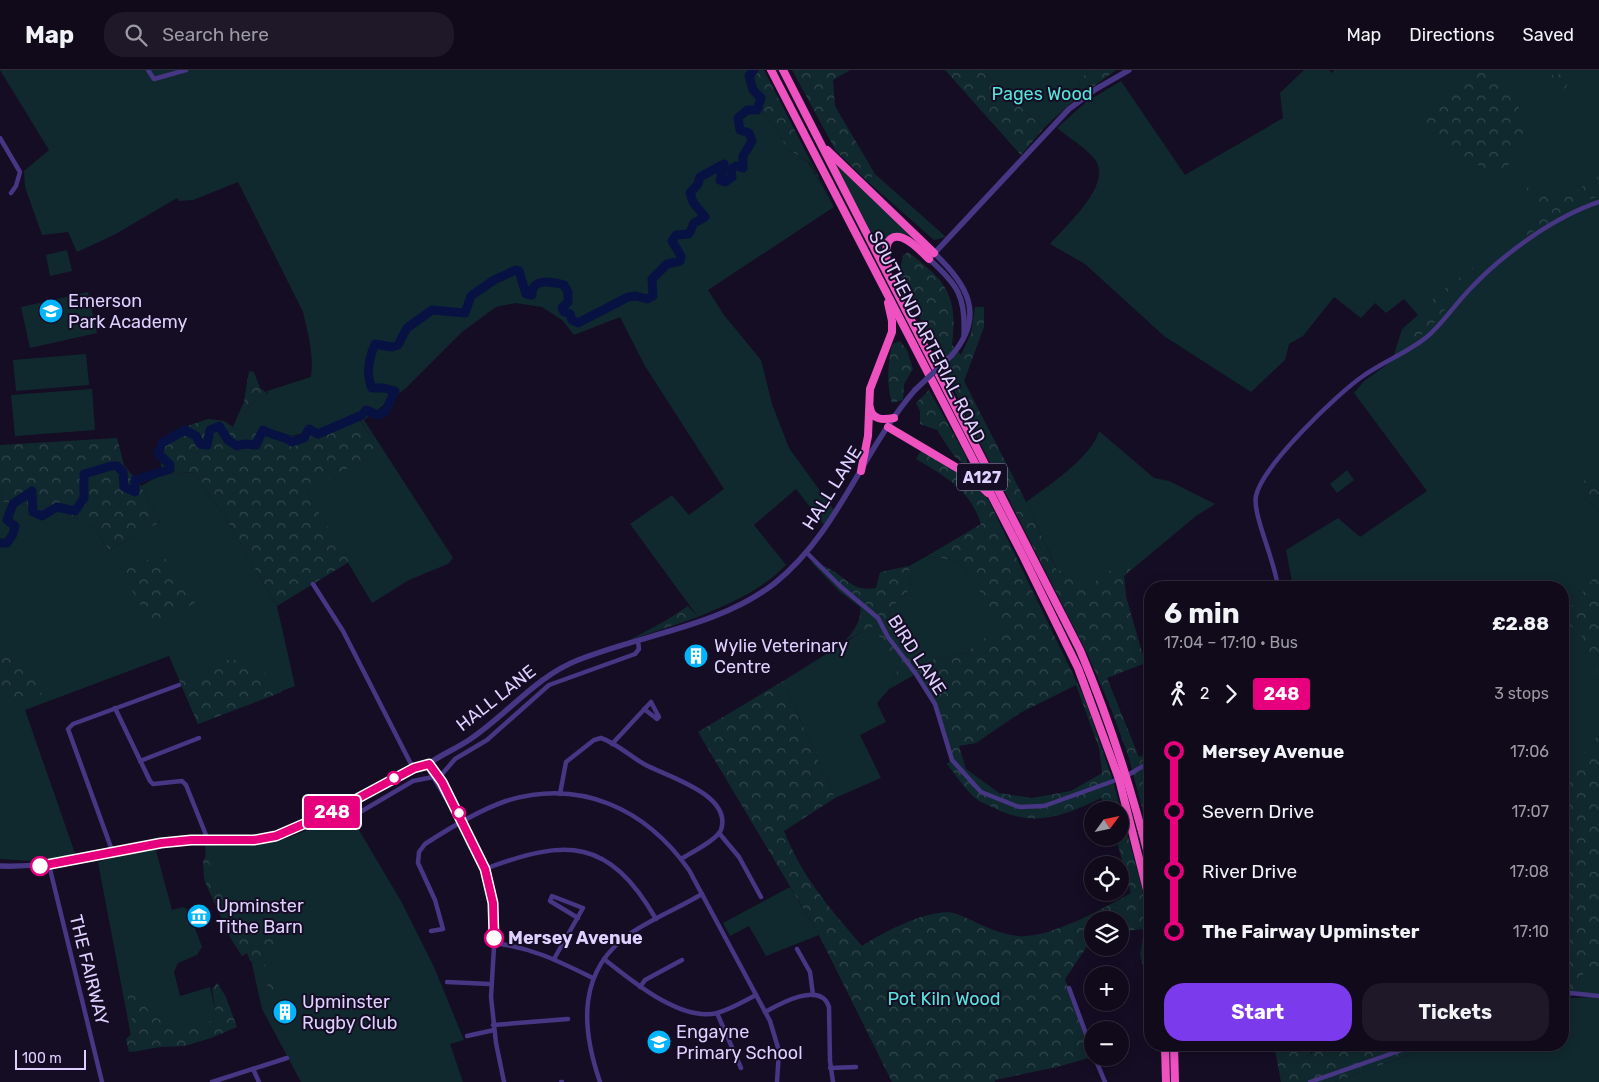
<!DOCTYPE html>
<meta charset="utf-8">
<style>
body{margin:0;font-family:Rubik,sans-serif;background:#1e1828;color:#f1f3f6;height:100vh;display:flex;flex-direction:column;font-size:19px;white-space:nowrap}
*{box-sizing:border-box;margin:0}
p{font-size:16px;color:#9c9aa3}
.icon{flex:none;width:28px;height:28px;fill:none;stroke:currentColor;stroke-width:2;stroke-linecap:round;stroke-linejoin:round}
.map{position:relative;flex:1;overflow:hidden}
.details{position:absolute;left:1144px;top:511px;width:425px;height:470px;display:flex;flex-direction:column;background:#100a1b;border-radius:20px;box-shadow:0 2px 12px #0003,0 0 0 1px #302b3a}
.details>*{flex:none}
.badge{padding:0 10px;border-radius:4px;font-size:18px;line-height:32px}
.needle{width:32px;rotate:57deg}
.controls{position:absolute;left:1084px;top:731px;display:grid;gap:10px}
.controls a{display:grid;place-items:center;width:45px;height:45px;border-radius:50%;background:#100a1b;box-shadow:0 2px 12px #0003,0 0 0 1px #302b3a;font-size:25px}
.scale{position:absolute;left:15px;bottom:12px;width:71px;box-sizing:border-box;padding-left:5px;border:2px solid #ded0ff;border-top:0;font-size:14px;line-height:18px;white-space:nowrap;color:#ded0ff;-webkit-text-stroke:4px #150d24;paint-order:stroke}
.map>.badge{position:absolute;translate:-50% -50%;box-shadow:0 0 0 2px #fff}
.legs{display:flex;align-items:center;gap:8px;height:55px;padding:0 20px;font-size:16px}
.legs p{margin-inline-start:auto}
.summary{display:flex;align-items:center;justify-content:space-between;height:85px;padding:0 20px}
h1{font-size:28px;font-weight:700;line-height:38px}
.cta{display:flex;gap:10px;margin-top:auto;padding:10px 20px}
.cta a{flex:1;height:58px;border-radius:20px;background:#7c3aed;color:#fff;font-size:20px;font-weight:700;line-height:58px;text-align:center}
.cta a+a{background:#1e1828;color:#f1f3f6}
ul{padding:0 20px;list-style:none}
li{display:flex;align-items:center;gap:18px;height:60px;font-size:19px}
li i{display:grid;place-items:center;width:8px;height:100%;margin:0 6px;background:currentColor}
li i::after{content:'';width:12px;height:12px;margin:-6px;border:4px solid;border-radius:50%;background:#100a1b}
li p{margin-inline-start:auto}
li:first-child i{background:linear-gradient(#0000 50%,currentColor 0)}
li:last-child i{background:linear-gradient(currentColor 50%,#0000 0)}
header{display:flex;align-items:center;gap:30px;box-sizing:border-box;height:70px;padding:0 25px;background:#100a1b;border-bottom:1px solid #302b3a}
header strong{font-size:24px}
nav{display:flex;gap:28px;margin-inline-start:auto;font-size:18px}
.search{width:350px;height:45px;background:#1e1828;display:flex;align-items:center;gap:12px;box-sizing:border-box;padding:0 18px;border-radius:20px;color:#9c9aa3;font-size:19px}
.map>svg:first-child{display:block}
.green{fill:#10292e}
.forest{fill:url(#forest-crowns);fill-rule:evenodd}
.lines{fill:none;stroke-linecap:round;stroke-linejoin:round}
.river{stroke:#081242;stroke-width:9}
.minor{stroke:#473684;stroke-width:4.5}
.tertiary{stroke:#473684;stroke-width:5.5}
.trunk{stroke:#ee51c0;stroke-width:8}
.tertiary-bridge{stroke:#473684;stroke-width:5.5}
.line-1-casing{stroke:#fff;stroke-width:11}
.line-1{stroke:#e6007e;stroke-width:8}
.stop-1-dot{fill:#fff;stroke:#e6007e;stroke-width:2.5}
.labels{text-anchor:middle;stroke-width:4;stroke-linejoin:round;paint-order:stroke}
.shield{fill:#150d24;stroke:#a296bd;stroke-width:1}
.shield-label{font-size:16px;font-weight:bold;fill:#ded0ff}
.park-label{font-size:18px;fill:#57e4da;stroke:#150d24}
.poi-label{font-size:18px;fill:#ded0ff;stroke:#150d24;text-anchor:start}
.street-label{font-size:18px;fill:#ded0ff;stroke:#150d24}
.stop-label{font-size:18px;font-weight:bold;fill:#ded0ff;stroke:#150d24;text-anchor:start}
</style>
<header>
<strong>Map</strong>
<div class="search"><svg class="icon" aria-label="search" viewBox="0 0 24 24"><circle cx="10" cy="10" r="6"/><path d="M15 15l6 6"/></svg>Search here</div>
<nav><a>Map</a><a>Directions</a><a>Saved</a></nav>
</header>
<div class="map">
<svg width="1599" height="1012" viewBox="0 0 1599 1012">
<defs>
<pattern id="forest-crowns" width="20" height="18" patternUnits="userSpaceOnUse" patternTransform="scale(1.25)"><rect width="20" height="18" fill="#10292e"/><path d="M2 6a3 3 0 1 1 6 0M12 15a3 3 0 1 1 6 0" fill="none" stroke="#32474d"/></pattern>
</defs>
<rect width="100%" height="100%" fill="#150d24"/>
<!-- green -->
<g class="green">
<path d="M0,0h747l17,43 24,36 21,14 25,44 -126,83 16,25 37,45 11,44 17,44 45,62 -10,15 -28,-36 -42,36 32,40c-25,26 -56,38 -88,52l-68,-93 42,-29 17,20 35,-26 -79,-123 -25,-49 -46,18 -12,-15 -20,-13 -27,-4 -19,4 -34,25 -56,56 -42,32 89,138 -5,6 -39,16 -37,23 -66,-111 73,-42 -21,-34c-39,13 -86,34 -125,11l5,-12h6l8,-12 16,-9 -1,-3 44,-14c3,-22 -3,-44 -8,-65l-65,-130 -45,18 -14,1 -2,-3 -63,37 -37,17 -9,-20 -26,3 -17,-48 -1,-16 25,-21z"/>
<polygon points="980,0 1093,0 1080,8 1078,18 1067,26 1071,33 1044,58"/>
<path d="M1304,0h25l3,3 2,-3h265v421l-14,-10 -8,11 22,18v486l-29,-3 -7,2 -1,-407 -269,-1 -7,-37 52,-32 22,19 67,-46 -73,-98 10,-12 28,-20 10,-32 16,-14 -14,-16 -18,14 -11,-10 -14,15 -27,-21 -31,39 -14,8 -4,16 -34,32 -87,-56 -79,-72 -35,-20c16,-19 61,-57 46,-83 -7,-11 -28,-24 -39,-33l29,-26 35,-21 64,94 98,-57 -3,-25z"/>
<polygon points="833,91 919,172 906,164 890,164 881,175 882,187"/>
<polygon points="875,104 946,167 934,170 867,111"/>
<polygon points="67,180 72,201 50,206 46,185"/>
<polygon points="88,222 97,263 30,278 21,237"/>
<polygon points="86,284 89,315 16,321 13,290"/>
<polygon points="92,319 95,360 15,366 11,325"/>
<path d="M1099,361l55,47 15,3 46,23 -19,12 -72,60 2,21 19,66 -38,15 -81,-176c21,-15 67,-46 73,-71z"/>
<polygon points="1347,400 1354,410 1337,423 1330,414"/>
<polygon points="193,402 224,445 277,536 295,616 198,654 169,586 25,640 76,786 30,791 0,789 0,422 4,432 55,438 94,458 109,480 160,452 141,416 162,404"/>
<polygon points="927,486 958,491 979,517 1003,559 980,571 966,583 934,589 922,596 889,554 890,539 911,518 909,496"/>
<polygon points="873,555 898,599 889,619 877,633 886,652 860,665 881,708 835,728 783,611"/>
<path d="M347,740l54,91 33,66 30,73 -14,4 13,38h-162l-39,-73 -13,-58 -43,-78 -1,-28c62,5 88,-6 142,-35z"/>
<polygon points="155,777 172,840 183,837 188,840 202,877 197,885 178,893 174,902 180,926 210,917 219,956 190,970 134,982 98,792"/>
<polygon points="790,817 819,865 766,886 749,856 730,866 723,853"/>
<polygon points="1599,927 1599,1012 1335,1012 1435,975 1562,975 1563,930 1570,928"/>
</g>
<!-- forest -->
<g class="forest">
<polygon points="747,0 764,0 834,137 810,93 788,79 764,43"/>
<polygon points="792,0 850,0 833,10 835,36 875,104 867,111 836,81"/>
<polygon points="945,0 980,0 1044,58 1021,85"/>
<polygon points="1093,0 1116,0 1071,33 1067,26 1078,18 1080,8"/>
<polygon points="1470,0 1490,0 1512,23 1525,51 1523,67 1513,81 1506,103 1537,124 1563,129 1599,106 1599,126 1588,130 1519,170 1491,192 1459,222 1435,252 1414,271 1404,269 1403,262 1422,247 1435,226 1494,182 1516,160 1547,146 1545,140 1490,100 1466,90 1438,72 1414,50 1466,7"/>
<polygon points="1536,0 1548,0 1555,7 1565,0 1575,0 1565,19 1558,23"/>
<path d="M908,182c39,30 50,43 44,93l9,10 10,-22 4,-26h9v20l-20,54 62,121 31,68 8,2 12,15 13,-2 30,-22 11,7 -7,6 2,21 19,66 -38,15 32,79 11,-5v87l-21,-81 -19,-52 -23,-53 -117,-230 -71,-149 4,-18z"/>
<path d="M900,271l7,9 6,19 -9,15 -1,16 -11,3c-6,-21 -4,-38 0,-59z"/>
<polygon points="249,301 254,302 260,318 268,324 252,333 244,345 238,345 244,332"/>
<polygon points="929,320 967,388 967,397 954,386 937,360 920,354 920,341 916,333"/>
<polygon points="357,346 380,380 306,422 349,492 277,536 224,445 193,402 162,404 160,385 166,370 179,359 208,349 224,351 236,359 265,366 297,366"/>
<polygon points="117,368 124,395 141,416 160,452 109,480 94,458 55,438 4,432 0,422 0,375"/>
<path d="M922,379l42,27 24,23 97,200 28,82 29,107 8,42v65l-10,-41 4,-22 -2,-3 -22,3v-12h-11l-1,-3 -2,3h-14v19l-27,40 27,78 -35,10 -62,13v2h-103l-73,-147 -121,-203 85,-51 52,117 -51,33c20,49 45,76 78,115 19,-13 73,-41 95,-32 20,8 39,20 61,22 31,3 86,-28 113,-43l-15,-55h4v-28h-12l-7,-12c-37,18 -67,30 -107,10 -6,-3 -15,-6 -20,-11 -10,-9 -18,-22 -27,-33l5,-4 -19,-55 -19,-30 -25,14 9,-20 -25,-43 -28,15c9,-10 17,-21 15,-34l-20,-15 -29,-30c6,2 13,3 19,7 17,10 24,23 46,19l4,-16 29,-6 2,22 -21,21 -1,15 33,41 12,-6 32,-6 14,-12 22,-13c-15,-23 -26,-47 -44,-67l-31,-5 54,-32c-12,-36 -34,-46 -65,-65zM1076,615l23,63 3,25 -31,18 -39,7 -33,-5 -33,-24 -7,-23 17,-3 44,-30z"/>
<polygon points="1585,410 1599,421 1599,440 1577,422"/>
<polygon points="162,485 183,509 195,533 173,545 151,553 120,500"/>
<polygon points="1599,501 1599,606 1581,564 1562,549"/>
<polygon points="688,536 698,547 630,570 665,551"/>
<polygon points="0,578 29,598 42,624 19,633 0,628"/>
<polygon points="224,590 247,590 263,601 282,622 198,654 179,610 196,605"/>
<polygon points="1599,664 1599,901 1587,897 1570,928 1563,930 1562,830 1571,829 1567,816 1563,813 1563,710"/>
<path d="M207,785c6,20 13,41 24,59 8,13 22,23 28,38l4,-6 -3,-14 3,-4 14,6 4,-11h4l7,13 -1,4c-13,3 -30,14 -25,31 2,7 8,15 11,22l-6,2 -13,-35 -8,1 -3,-8 -5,3 -11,-17 -22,-48 -5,-12 -1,-18z"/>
<path d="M124,907c21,11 12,18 24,33 15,21 49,15 69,10l-5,-31 5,-6 8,12 12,32 -26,11 -26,8 -25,1 -31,5 -3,-13 8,-7z"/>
<polygon points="1274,975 1310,975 1308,978 1311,984 1321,975 1435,975 1335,1012 1281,1012"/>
</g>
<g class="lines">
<!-- river -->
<path class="river" d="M0,473h7l6,-9 2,-8 -8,-6 6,-16 19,-13 1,21 9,4 15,-9 18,4 9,-13v-24l27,-8h6l6,6 1,15 11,5v-12l35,-11v-4l-12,-12 4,-10 23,-13 11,6 4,8 7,1 3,-15 9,-4 9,14 9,6 7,-2 12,1 7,-15c10,6 22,6 29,12l12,-4 5,-9 9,5 44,-19 4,-5 12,5 7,-3 10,-21 -11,-3h-12c-6,-13 -3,-30 3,-44l17,3 6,-2 9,-17 25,-18 33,3 6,-17 23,-16 22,-10 3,1 7,23 6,1c-1,-18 21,-13 32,-10l4,7v10l-6,6 2,4 6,2 2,6 6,3 50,-26 8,-1 11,3 6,-3 -1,-17 15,-15 13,-3 1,-5 -9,-15 4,-6 13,-1 5,-11 11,-6 -12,-15 -3,-9 8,-9 2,-7 24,-13 -4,16 5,2 7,-5 -1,-8 5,-3 7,2v-12l9,-15 -3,-8 -9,-3 -2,-12 9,-8h10l4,-12 -8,-8 -4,-14 5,-6"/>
<!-- minor -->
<g class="minor">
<polyline points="148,0 154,9 186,0"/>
<polyline points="0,68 20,102 16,116 11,123"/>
<polyline points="807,483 840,516 878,548 888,567 916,604 935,634 952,690 981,722 1019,737 1044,736 1119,709"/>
<polyline points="313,514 343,561 413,698"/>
<path d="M1278,518c-2,-25 -26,-74 -22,-92 6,-30 81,-102 107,-120 21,-15 46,-24 65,-40 16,-14 28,-33 43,-48 32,-34 83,-71 128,-86"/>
<polyline points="115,638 150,711 153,714 182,711 186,715 208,770"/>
<polyline points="612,674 651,632 659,647 657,649 644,639"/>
<polyline points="140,691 199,668"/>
<polyline points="429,694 443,712 458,741 489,814 495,860 491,927 496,973 504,1012"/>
<polyline points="429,694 429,700 461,753"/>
<polyline points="1128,705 1150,692"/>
<path d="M560,724l6,-32 28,-22 7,-2c15,5 29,18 43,26 21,12 89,30 77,66 -4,10 -31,23 -40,29"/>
<polyline points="362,741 413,711 433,707 443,703 455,689 487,670 549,615 635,584 639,579 638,571"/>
<polyline points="719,763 739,787 761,827"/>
<polyline points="113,783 68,659 73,654 179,615"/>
<polyline points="49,795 102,1012"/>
<path d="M485,799c82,-31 124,-31 171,50"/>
<path d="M431,861l12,-2 -8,-29 -17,-37 1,-11 6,-8c23,-15 55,-34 81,-43 75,-23 140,8 183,69l81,151 9,30 -2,31"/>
<path d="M494,873c39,5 64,18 99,35"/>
<polyline points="797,879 810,902 813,925"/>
<polyline points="554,889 583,838 552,826 550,831 578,848"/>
<path d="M604,889c27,21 76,63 113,54 14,-4 27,-12 39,-18"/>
<polyline points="447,912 490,914"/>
<polyline points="640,917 645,910 682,890"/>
<polyline points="1069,918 1092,980"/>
<polyline points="1562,925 1570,923 1599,926"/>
<path d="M765,942c16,-9 56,-31 64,-5l1,54 3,21"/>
<polyline points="717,943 741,998"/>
<polyline points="493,955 568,949"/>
<polyline points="467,966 494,960"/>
<polyline points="1095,988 1105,1012"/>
<polyline points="830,998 856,997"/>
<polyline points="253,999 259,1012"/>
<polyline points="212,1012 287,988"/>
<polyline points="561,1012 562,1012"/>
<path d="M600,1012c-19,-55 -23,-112 31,-149 22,-15 48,-25 71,-39"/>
<polyline points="1310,1012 1416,975"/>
</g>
<!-- tertiary -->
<g class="tertiary">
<path d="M934,183c33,31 52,62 18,102"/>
<path d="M964,265c2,-39 -7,-51 -35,-76l140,-150 27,-20 33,-19"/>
<path d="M0,796c56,2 107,-15 161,-23 38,-5 77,3 114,-7 46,-11 95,-44 136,-67 7,-4 15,-4 20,-7 12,-8 26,-14 38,-22 38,-25 66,-63 109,-80 65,-26 140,-33 197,-77 64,-52 87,-132 140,-193"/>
</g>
<!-- trunk -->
<g class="trunk">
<polyline points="771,0 1023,486 1078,598 1119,709 1150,832"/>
<path d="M783,0l297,580c30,71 51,137 70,212"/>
<polyline points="827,80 934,183"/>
<path d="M889,199c-4,-11 -7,-38 14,-31 10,4 19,14 26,21"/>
<path d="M870,338c2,12 13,12 24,10"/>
<polyline points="888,357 969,405 988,423"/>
<polyline points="861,401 868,366 870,319 892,262 892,251 888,233"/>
<polyline points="1165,975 1166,1012"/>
<polyline points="1174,975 1175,1012"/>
</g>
<!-- tertiary-bridge -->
<polyline class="tertiary-bridge" points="915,320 952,285"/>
</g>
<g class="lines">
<defs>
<polyline id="line-1" points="40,796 161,773 191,770 254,770 276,766 338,739 414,698 429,694 442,712 485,799 493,833 494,868"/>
</defs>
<!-- line-1 casing -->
<use href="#line-1" class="line-1-casing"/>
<!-- line-1 -->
<use href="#line-1" class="line-1"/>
</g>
<!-- icons -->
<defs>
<symbol id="school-disc" viewBox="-11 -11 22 22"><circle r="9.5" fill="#00b5fb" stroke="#150d24"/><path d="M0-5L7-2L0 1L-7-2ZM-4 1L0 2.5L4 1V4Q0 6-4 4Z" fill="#fff"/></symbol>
<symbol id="building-disc" viewBox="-11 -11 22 22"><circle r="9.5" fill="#00b5fb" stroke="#150d24"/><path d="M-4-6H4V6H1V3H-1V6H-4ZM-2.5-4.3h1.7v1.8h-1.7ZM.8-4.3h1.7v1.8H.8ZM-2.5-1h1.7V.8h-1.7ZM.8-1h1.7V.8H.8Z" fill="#fff"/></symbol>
<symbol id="museum-disc" viewBox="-11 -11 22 22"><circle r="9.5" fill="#00b5fb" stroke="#150d24"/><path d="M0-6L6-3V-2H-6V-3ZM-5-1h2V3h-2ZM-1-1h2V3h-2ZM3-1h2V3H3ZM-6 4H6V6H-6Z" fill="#fff"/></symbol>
</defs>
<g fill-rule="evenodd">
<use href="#school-disc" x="37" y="227" width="28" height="28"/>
<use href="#building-disc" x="682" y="572" width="28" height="28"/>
<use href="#museum-disc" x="185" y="832" width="28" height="28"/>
<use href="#building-disc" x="271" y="928" width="28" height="28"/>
<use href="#school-disc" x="645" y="958" width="28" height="28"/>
</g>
<!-- markers -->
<g class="stop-1-dot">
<circle cx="394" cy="708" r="6"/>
<circle cx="459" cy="743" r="6"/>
<circle cx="40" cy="796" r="9"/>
<circle cx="494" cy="868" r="9"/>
</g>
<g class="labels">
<!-- shield labels -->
<rect class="shield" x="957" y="393.5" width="50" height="27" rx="4"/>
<g class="shield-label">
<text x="982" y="413">A127</text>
</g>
<!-- park labels -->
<g class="park-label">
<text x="1042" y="30">Pages Wood</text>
<text x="944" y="935">Pot Kiln Wood</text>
</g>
<!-- poi labels -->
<g class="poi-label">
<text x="68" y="237">Emerson<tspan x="68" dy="21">Park Academy</tspan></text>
<text x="714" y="582">Wylie Veterinary<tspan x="714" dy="21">Centre</tspan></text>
<text x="216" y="842">Upminster<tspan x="216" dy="21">Tithe Barn</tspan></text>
<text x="302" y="938">Upminster<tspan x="302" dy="21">Rugby Club</tspan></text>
<text x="676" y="968">Engayne<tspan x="676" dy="21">Primary School</tspan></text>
</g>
<!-- street labels -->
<g class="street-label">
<text transform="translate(927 267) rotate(63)" y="6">SOUTHEND ARTERIAL ROAD</text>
<text transform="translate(832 418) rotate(-58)" y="6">HALL LANE</text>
<text transform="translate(917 585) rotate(57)" y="6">BIRD LANE</text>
<text transform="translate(496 628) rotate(-38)" y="6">HALL LANE</text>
<text transform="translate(89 900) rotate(76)" y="6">THE FAIRWAY</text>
</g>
<!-- stop labels -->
<g class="stop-label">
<text x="508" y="874">Mersey Avenue</text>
</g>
</g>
</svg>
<div class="controls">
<a><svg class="needle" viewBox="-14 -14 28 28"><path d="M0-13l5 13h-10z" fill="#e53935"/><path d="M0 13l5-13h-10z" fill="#9c9aa3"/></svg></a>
<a><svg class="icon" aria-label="locate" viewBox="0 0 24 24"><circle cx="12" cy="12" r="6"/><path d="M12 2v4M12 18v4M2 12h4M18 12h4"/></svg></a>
<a><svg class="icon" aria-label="layers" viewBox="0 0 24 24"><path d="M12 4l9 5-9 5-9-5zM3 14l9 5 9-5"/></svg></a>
<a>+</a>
<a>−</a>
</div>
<div class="scale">100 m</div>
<b class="badge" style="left:332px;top:742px;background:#e6007e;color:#fff">248</b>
<section class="details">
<div class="summary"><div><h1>6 min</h1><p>17:04 – 17:10 · Bus</p></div><b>£2.88</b></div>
<div class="legs"><svg class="icon" aria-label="walk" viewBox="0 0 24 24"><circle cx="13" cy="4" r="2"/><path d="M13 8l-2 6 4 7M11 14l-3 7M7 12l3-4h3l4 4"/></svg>2<svg class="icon" aria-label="forward" viewBox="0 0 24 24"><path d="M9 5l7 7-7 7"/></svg><b class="badge" style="background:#e6007e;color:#fff">248</b><p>3 stops</p></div>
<ul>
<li><i style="color:#e6007e"></i><b>Mersey Avenue</b><p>17:06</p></li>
<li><i style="color:#e6007e"></i><span>Severn Drive</span><p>17:07</p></li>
<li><i style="color:#e6007e"></i><span>River Drive</span><p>17:08</p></li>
<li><i style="color:#e6007e"></i><b>The Fairway Upminster</b><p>17:10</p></li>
</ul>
<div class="cta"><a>Start</a><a>Tickets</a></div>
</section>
</div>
